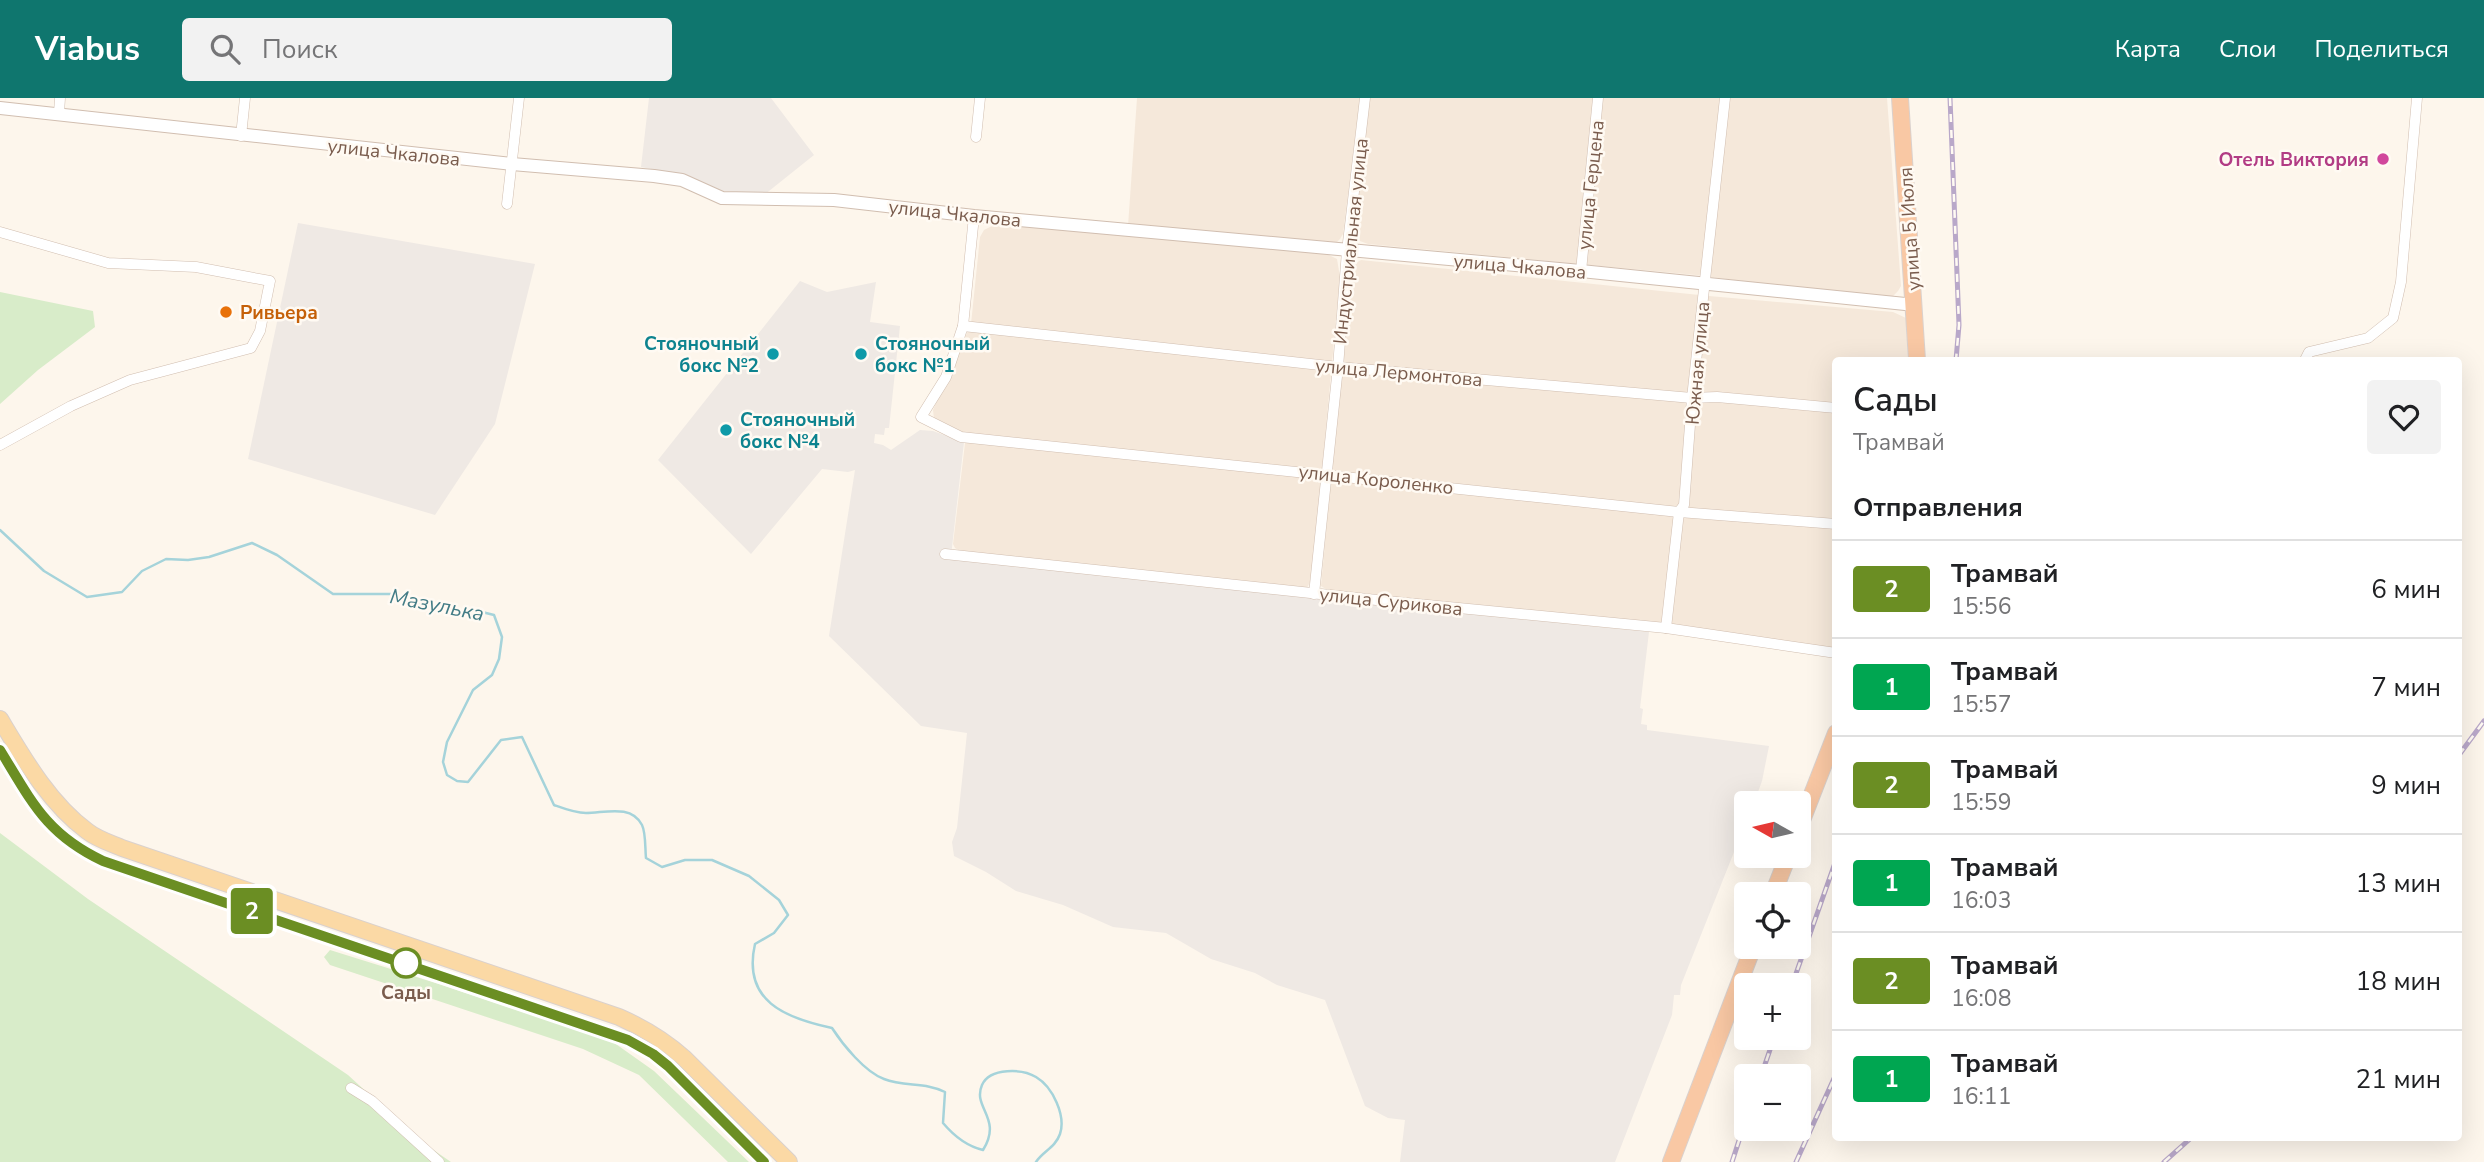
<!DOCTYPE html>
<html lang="ru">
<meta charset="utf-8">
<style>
body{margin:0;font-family:"Nunito Sans",sans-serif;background:#f2f2f2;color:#202124;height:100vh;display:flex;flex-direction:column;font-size:26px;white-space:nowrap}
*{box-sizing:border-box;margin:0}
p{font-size:23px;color:#757577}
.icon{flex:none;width:38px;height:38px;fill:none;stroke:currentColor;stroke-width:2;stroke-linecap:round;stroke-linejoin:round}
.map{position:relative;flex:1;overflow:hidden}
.drawer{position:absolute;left:1832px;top:259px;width:630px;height:784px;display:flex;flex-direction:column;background:#fff;border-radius:7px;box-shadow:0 7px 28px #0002}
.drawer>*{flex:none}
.badge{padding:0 14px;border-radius:5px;font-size:24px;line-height:46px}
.needle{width:46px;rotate:278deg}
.controls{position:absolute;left:1734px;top:693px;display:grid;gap:14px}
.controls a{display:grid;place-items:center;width:77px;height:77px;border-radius:7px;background:#fff;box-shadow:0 7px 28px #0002;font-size:35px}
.map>.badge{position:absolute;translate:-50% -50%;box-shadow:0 0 0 4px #fff}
h2{padding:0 21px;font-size:26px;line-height:63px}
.round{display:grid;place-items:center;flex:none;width:74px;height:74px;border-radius:7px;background:#f2f2f2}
.headline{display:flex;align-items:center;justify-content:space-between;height:119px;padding:0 21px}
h1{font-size:33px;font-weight:600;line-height:52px}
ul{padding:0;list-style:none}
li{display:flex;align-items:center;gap:21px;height:98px;padding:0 21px;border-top:2px solid #e0e0e0}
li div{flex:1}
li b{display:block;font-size:26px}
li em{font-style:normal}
li .badge{min-width:77px;font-weight:700;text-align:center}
header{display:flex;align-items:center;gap:42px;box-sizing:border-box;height:98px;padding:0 35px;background:#0f766e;color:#fff}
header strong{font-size:33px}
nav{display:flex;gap:38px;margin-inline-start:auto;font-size:24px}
.search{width:490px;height:63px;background:#f2f2f2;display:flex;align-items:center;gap:18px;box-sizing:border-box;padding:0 24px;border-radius:7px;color:#757577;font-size:26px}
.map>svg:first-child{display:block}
.residential{fill:#f5e8da}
.industrial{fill:#efe9e4}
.green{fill:#d8ecc9}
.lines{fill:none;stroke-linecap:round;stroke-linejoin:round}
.stream{stroke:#a5d3da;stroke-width:2.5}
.minor-casing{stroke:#d1beb0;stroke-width:11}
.tertiary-casing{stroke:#d1beb0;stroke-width:14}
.primary-casing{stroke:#dad1cd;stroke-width:18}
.trunk-casing{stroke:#dad1cd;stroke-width:18}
.minor{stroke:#fff;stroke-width:10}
.tertiary{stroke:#fff;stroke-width:12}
.primary{stroke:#fbd9a5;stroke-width:16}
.trunk{stroke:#f9c8a4;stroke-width:16}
.tram{stroke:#b9a8c9;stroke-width:2}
.rail-casing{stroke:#b9a8c9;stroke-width:5}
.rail{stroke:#fffaf3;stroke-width:2.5;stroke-dasharray:8;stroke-linecap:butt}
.line-casing{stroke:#fff;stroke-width:16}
.line{stroke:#6b8e23;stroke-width:10}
.hotel-dot{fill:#d1479c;stroke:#fffaf3;stroke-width:2.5}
.food-dot{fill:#e8710a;stroke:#fffaf3;stroke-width:2.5}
.culture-dot{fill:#0f9aa8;stroke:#fffaf3;stroke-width:2.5}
.stop-dot{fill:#fff;stroke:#6b8e23;stroke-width:3.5}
.labels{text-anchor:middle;stroke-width:5;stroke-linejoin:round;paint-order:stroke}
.street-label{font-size:19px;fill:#7a5c4d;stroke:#fffaf3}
.hotel-label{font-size:19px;font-weight:bold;fill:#b23c85;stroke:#fffaf3;text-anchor:end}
.food-label{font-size:19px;font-weight:bold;fill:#c56008;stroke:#fffaf3;text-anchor:start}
.culture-label{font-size:19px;font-weight:bold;fill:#0d838f;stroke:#fffaf3;text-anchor:start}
.stop-label{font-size:19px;font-weight:bold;fill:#7a5c4d;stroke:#fffaf3}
.water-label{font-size:21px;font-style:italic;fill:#437c86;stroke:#fffaf3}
</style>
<header>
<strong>Viabus</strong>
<div class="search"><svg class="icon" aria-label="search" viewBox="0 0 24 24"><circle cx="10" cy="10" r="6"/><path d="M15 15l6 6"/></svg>Поиск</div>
<nav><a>Карта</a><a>Слои</a><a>Поделиться</a></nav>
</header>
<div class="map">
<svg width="2484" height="1064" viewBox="0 0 2484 1064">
<rect width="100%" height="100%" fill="#fdf6ec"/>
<!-- residential -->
<g class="residential">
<polygon points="1137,0 1360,0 1343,136 1340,141 1336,145 1128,128"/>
<polygon points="1367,0 1887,0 1901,188 1898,193 1889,202 1696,177 1368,146 1360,143 1354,136 1354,128"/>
<polygon points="1009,127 1327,156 1337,161 1340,179 1312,480 1307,490 962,454 955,450 953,446 966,337 934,321 933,312 971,226 980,139 984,132 992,128"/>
<polygon points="1361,162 1709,198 1893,214 1906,220 1908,262 1836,262 1836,553 1664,525 1329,493 1321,488 1350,173 1354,166"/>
</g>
<!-- industrial -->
<g class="industrial">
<polygon points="649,0 771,0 814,57 764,97 712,92 692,79 641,69"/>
<polygon points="298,125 535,166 495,326 435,417 248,361"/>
<polygon points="800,183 827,194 876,184 870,224 900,228 889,330 885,330 884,337 875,336 874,345 883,347 891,352 920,332 933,333 964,344 951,458 1314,500 1649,534 1640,610 1643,611 1641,626 1647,627 1647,632 1769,648 1762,683 1754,705 1746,705 1746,724 1681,887 1680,897 1674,897 1672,917 1615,1064 1400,1064 1405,1022 1388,1020 1365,1008 1325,902 1277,887 1255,875 1211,861 1166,835 1113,829 1063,807 1016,793 986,774 954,758 952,744 957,730 967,635 921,628 829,538 855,372 848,374 822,371 751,456 658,362"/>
</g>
<!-- green -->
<g class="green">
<polygon points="0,194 93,213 95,229 38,272 0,306"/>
<polygon points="0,735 88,801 348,977 419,1042 451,1064 0,1064"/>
<polygon points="330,852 442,887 613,944 654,973 749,1064 728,1064 639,977 583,951 330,867 324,859"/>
</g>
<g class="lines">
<!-- stream -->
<path class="stream" d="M0,432l44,41 43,26 35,-5 20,-21 24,-12 22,1 21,-3 43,-14 25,12 56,39h58l43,14 23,5 17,-3 20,5 8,22 -3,22 -7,16 -19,15 -26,52 -4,20 4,13 10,6 11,1 33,-42 21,-3 32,68c11,4 21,8 32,8 19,0 45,-9 56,12 4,8 3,24 4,33l16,9 23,-7h27l37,16 30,24 9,15 -14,18 -19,11c-13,57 30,74 77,84 11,17 33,44 52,51 20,8 42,3 61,13l-2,31c11,13 23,23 40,27 20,-32 -11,-42 -1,-65 8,-18 41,-16 54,-8 17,10 30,39 24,57 -5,14 -17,17 -24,28"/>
<defs>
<g id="minor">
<polyline points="59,15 60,0"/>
<polyline points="241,38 245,0"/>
<polyline points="976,39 980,0"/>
<polyline points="507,106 519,0"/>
<polyline points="974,118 963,228 946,279 921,319 961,339 1679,414 1836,426"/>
<polyline points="0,134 108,165 196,169 270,183 260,233 251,250 130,282 71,308 0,347"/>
<polyline points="1581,173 1598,0"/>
<polyline points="963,228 1338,269 1692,300 1717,299 1836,310"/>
<polyline points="2305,262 2309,254 2368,240 2393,220 2401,184 2417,0"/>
<polyline points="945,456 1386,503 1666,530 1836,555"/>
<polyline points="1314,496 1338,269 1347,153 1365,0"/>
<polyline points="1666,530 1679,414 1684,407 1692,300 1725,0"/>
<polyline points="351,990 372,1003 439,1064"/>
</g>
<polyline id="tertiary" points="0,10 512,66 654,78 682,82 722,100 834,102 974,118 1581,173 1915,207"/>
<path id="primary" d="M0,621c24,40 49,84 87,112 10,8 23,12 35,17l497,169c25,11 45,23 65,41l105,104"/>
<g id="trunk">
<polyline points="1900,0 1917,262"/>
<polyline points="1799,730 1836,635"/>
<polyline points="1773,796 1788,758"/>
<polyline points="1671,1064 1753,849"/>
</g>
</defs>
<!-- minor casing -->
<use href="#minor" class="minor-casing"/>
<!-- tertiary casing -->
<use href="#tertiary" class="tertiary-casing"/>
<!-- primary casing -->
<use href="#primary" class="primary-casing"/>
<!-- trunk casing -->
<use href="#trunk" class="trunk-casing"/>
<!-- minor -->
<use href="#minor" class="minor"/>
<!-- tertiary -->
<use href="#tertiary" class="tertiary"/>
<!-- primary -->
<use href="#primary" class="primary"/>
<!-- trunk -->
<use href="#trunk" class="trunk"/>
<!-- tram -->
<path class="tram" d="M0,652c32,52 45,83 103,111l525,179 25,14 15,12 96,96"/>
<defs>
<g id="rail">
<polyline points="1950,0 1959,227 1956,262"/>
<polyline points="2459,657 2484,623"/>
<polyline points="1792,887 1836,762"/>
<polyline points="1761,978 1774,940"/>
<polyline points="1732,1064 1746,1021"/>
<polyline points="1796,1064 1836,976"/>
<polyline points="2164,1064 2191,1040"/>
</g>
</defs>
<!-- rail casing -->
<use href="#rail" class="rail-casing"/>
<!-- rail -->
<use href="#rail" class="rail"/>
</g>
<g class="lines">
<defs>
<path id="line" d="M0,652c32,52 46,84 103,111l525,179 25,14 15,12 96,96"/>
</defs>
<!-- line casing -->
<use href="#line" class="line-casing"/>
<!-- line -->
<use href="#line" class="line"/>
</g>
<!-- markers -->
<circle class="hotel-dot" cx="2383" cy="61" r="7"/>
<circle class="food-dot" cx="226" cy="214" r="7"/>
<g class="culture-dot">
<circle cx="773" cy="256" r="7"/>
<circle cx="861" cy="256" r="7"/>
<circle cx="726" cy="332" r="7"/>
</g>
<circle class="stop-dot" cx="406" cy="865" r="14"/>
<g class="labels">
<!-- street labels -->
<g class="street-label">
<text transform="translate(394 54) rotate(6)" y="7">улица Чкалова</text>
<text transform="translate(1590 87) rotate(-84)" y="7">улица Герцена</text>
<text transform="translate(955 115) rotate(6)" y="7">улица Чкалова</text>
<text transform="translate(1909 131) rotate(-94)" y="7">улица 5 Июля</text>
<text transform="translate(1350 143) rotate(-84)" y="7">Индустриальная улица</text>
<text transform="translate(1520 168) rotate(5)" y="7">улица Чкалова</text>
<text transform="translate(1697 265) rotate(-85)" y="7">Южная улица</text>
<text transform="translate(1399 274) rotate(5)" y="7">улица Лермонтова</text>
<text transform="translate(1376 381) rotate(6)" y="7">улица Короленко</text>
<text transform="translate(1391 503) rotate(6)" y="7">улица Сурикова</text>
</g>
<!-- hotel labels -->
<g class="hotel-label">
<text x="2369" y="68">Отель Виктория</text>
</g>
<!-- food labels -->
<g class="food-label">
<text x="240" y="221">Ривьера</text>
</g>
<!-- culture labels -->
<g class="culture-label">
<text x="759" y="252" text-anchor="end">Стояночный<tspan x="759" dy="22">бокс №2</tspan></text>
<text x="875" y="252">Стояночный<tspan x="875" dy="22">бокс №1</tspan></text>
<text x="740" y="328">Стояночный<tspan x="740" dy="22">бокс №4</tspan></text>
</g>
<!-- stop labels -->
<g class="stop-label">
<text x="406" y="901">Сады</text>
</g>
<!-- water labels -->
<g class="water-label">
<text transform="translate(437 507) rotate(11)" y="7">Мазулька</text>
</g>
</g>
</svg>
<div class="controls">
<a><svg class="needle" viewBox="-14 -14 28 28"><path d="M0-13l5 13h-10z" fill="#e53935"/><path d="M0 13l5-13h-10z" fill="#757577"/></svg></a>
<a><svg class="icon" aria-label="locate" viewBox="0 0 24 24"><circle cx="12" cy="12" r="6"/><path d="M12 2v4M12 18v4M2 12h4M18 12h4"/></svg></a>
<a>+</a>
<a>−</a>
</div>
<b class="badge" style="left:252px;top:813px;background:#6b8e23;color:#fff">2</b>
<section class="drawer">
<div class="headline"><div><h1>Сады</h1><p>Трамвай</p></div><a class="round"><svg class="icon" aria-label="heart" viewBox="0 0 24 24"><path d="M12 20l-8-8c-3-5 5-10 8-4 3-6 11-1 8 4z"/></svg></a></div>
<h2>Отправления</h2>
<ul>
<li><span class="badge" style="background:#6b8e23;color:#fff">2</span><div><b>Трамвай</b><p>15:56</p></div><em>6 мин</em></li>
<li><span class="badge" style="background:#00a651;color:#fff">1</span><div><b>Трамвай</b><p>15:57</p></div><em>7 мин</em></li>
<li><span class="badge" style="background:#6b8e23;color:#fff">2</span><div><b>Трамвай</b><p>15:59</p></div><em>9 мин</em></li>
<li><span class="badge" style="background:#00a651;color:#fff">1</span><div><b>Трамвай</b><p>16:03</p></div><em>13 мин</em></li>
<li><span class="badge" style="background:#6b8e23;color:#fff">2</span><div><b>Трамвай</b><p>16:08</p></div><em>18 мин</em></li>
<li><span class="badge" style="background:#00a651;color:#fff">1</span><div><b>Трамвай</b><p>16:11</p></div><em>21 мин</em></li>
</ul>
</section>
</div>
